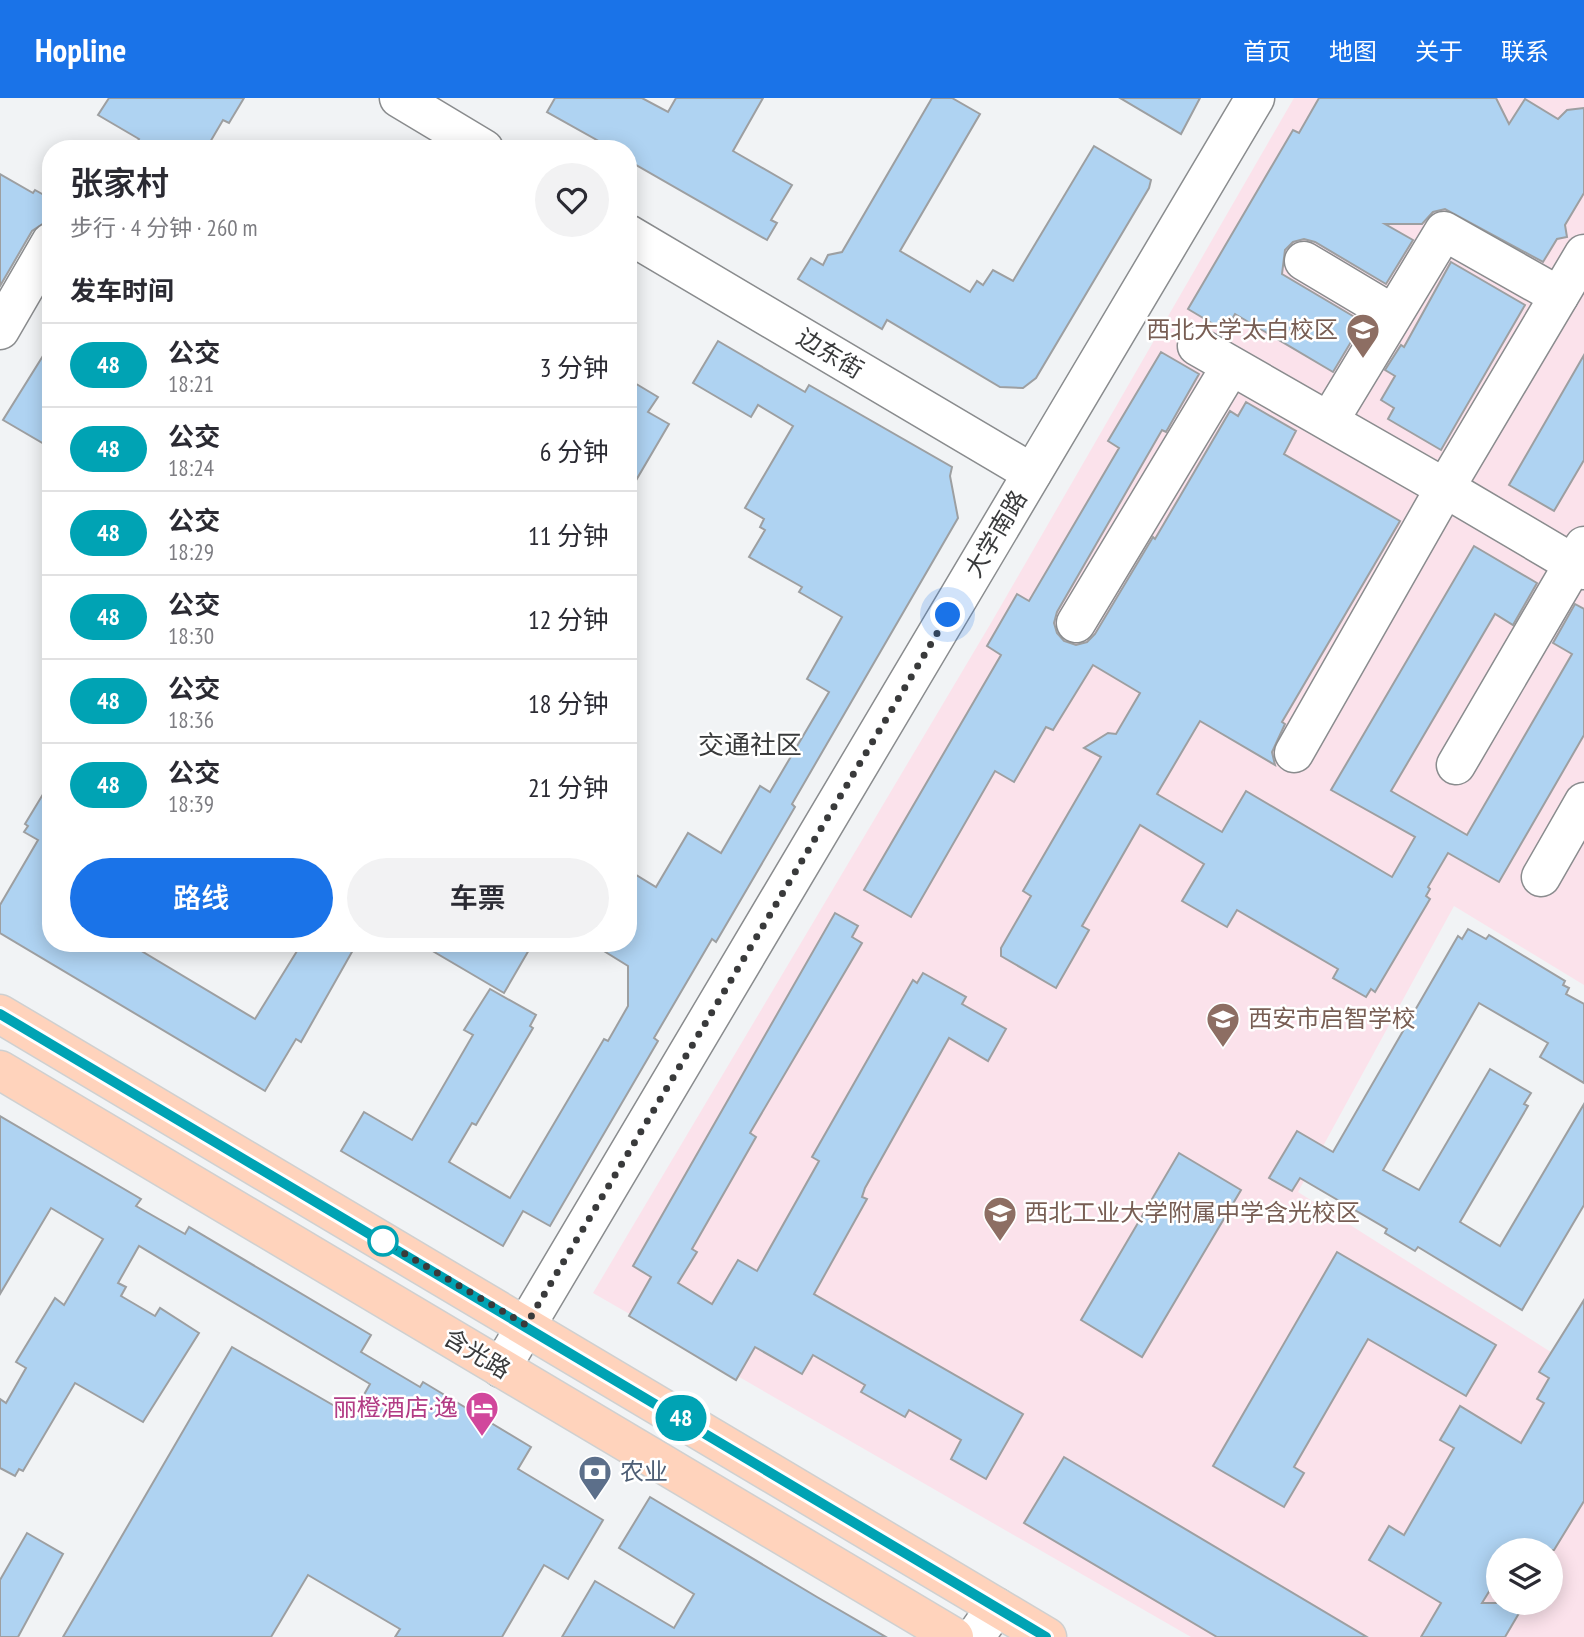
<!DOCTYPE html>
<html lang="zh">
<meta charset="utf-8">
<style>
body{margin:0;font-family:"PT Sans Narrow","Noto Sans SC",sans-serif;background:#f2f2f3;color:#2b2b33;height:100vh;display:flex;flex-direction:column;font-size:26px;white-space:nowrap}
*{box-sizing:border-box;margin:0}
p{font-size:23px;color:#7c7c81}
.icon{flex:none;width:38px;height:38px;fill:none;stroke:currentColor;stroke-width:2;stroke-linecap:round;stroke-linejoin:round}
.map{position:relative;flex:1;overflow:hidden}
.details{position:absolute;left:42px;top:42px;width:595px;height:812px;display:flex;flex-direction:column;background:#fff;border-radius:28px;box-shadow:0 4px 18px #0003}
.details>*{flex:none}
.badge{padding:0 14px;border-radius:23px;font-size:24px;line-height:46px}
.fabs{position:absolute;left:1486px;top:1440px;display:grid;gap:14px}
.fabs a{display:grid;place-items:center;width:77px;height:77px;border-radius:50%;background:#fff;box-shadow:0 4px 18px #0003;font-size:35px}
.you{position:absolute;width:35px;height:35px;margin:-18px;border:5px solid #fff;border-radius:50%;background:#1a73e8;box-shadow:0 0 0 10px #1a73e833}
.map>.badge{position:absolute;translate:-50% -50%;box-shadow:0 0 0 4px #fff}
h2{padding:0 28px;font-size:26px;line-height:63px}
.round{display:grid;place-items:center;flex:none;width:74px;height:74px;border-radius:37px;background:#f2f2f3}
.headline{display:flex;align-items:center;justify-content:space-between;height:119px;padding:0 28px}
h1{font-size:33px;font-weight:600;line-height:52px}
.cta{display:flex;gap:14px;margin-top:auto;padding:14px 28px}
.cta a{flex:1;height:80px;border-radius:42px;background:#1a73e8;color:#fff;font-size:28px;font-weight:600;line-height:80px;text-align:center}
.cta a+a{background:#f2f2f3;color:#2b2b33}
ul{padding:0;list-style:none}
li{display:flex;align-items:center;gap:21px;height:84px;padding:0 28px;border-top:2px solid #e1e1e2}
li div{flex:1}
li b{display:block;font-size:26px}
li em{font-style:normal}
li .badge{min-width:77px;font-weight:700;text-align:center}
header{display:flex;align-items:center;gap:42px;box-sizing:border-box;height:98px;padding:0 35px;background:#1a73e8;color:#fff}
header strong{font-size:33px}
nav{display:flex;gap:38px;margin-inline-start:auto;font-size:24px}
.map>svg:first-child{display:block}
.education{fill:#fbe2eb;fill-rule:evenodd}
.building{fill:#afd3f2;stroke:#9d9fa1;stroke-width:2}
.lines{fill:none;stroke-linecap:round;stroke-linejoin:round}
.minor-casing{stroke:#8a8c8e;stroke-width:41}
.major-casing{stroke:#cfd0d0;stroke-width:41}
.minor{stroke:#fff;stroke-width:38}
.major{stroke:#ffd3bc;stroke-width:38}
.line-casing{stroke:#fff;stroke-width:16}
.line{stroke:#00a3b4;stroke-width:10}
.walk{stroke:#393a3b;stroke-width:7;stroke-dasharray:0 12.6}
.stop-dot{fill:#fff;stroke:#00a3b4;stroke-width:3.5}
.labels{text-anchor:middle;stroke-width:5;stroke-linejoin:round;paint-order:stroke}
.education-label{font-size:24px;fill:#785e54;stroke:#fff;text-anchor:start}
.street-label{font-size:24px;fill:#393a3b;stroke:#fff}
.hotel-label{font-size:24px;fill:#b23c85;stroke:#fff;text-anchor:end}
.service-label{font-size:24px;fill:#4e5e75;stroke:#fff;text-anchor:start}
.neighbourhood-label{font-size:26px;fill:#393a3b;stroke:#fff}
</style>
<header>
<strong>Hopline</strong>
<nav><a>首页</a><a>地图</a><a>关于</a><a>联系</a></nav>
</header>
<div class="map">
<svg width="1584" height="1539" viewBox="0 0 1584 1539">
<rect width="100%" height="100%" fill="#f1f3f5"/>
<!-- education -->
<path class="education" d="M1294,0h290v887l-130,-79 -156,286 286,181v264h-393l-598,-344 398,-670zM1498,1452h52v53h-52z"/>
<!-- building -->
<g class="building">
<polygon points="109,0 244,0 229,25 223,22 206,51 133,51 139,41 98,17"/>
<polygon points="555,0 642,0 668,14 676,0 763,0 733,53 792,87 771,122 777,125 767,142 631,64 628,51 613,51 547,14"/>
<polygon points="932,0 952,0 980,16 900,153 970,194 977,183 983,187 993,172 1013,183 1094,48 1151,82 1149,90 1036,280 1023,290 1000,289 887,222 882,231 798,181 811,160 823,167 828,157 842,154"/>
<polygon points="1120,0 1200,0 1181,36"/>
<polygon points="1319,0 1496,0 1509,26 1525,1 1558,21 1567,12 1584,10 1584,95 1565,127 1567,139 1557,141 1543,164 1445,111 1433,114 1422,126 1385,126 1413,142 1386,186 1315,144 1304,141 1293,144 1285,152 1282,176 1363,224 1333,274 1235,216 1225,233 1188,211 1293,32 1299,35"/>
<polygon points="0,76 33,95 35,92 51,101 51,117 47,123 32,133 0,188"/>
<polygon points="1451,164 1525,207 1441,352 1388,321 1394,310 1381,302 1395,278 1385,272 1401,247 1404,249"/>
<polygon points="718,243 805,294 809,287 952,369 950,378 958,420 792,706 795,709 716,844 712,841 654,940 658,943 550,1128 523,1113 503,1148 341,1053 364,1014 412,1042 473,937 464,932 490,891 536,917 530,928 533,930 476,1027 472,1025 449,1064 510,1100 604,941 608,943 628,908 628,868 591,845 628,845 628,772 656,789 688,735 721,755 760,688 770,694 829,594 807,581 842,519 799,494 802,489 749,459 765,432 760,429 764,421 745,410 793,328 758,307 751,319 693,285"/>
<polygon points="51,245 51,350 3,322"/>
<polygon points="1161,254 1199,276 1166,334 1162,332 1057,514 1054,525 1057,535 1064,543 1076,547 1087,544 1095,536 1153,439 1155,441 1230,313 1238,318 1246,304 1296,333 1284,356 1400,423 1282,624 1285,626 1272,654 1275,667 1200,623 1157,696 1222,734 1246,693 1392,779 1415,739 1331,692 1474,448 1537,485 1513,527 1495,516 1391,693 1467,737 1572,556 1553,545 1575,506 1584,511 1584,637 1499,784 1448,755 1428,789 1430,791 1426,798 1430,801 1375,894 1371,891 1366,899 1333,880 1338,871 1237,812 1227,829 1182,803 1204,766 1140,727 1082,828 1089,832 1056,890 1001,858 1001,850 1031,798 1023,793 1101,659 1084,650 1108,635 1116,636 1140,595 1093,567 1053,632 1046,629 1014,684 995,673 911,819 864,792 1001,557 987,548 1017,496 1029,503 1119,350 1108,343"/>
<polygon points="1584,257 1584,362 1554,413 1509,387"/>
<polygon points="628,281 658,299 648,314 669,326 628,396"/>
<polygon points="51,683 51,845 128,845 255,921 302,845 357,845 301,944 296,941 265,993 0,835 0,807 38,742 24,734 28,728 25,726"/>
<polygon points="835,815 858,828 852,839 862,845 750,1035 756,1039 692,1151 697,1154 678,1185 712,1206 738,1162 757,1173 819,1063 812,1059 913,882 917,885 923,875 966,899 962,906 1006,931 988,963 949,940 865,1090 862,1099 867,1101 814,1196 1023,1316 986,1381 951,1361 961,1342 909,1312 905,1319 861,1294 865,1287 813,1257 802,1276 755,1249 736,1282 629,1218 651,1179 633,1168"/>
<polygon points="1468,831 1486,841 1489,837 1565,883 1563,887 1569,890 1566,896 1584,906 1584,985 1540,959 1548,945 1479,905 1383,1072 1419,1092 1490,971 1531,995 1524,1006 1528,1008 1460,1124 1500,1148 1584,1006 1584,1107 1522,1212 1418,1149 1415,1153 1385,1135 1387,1131 1300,1080 1292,1093 1269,1080 1297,1033 1333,1054 1458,838 1462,841"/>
<polygon points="419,845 533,845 504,895"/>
<polygon points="0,1018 141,1101 136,1108 185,1136 189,1129 371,1237 361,1254 420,1289 423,1284 531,1349 518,1371 603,1422 568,1481 544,1467 502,1539 395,1539 400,1531 308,1477 271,1539 63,1539 232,1249 352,1318 370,1286 139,1148 118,1185 126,1189 121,1198 155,1218 160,1210 199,1235 143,1324 75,1285 23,1373 19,1371 15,1378 0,1370 0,1301 6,1305 26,1270 16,1264 55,1200 64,1207 103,1141 51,1110 0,1196"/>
<polygon points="1179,1055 1241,1092 1142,1259 1081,1222"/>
<polygon points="1337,1154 1496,1247 1466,1298 1368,1241 1294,1369 1304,1375 1284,1409 1213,1368"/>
<polygon points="1584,1202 1584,1403 1554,1452 1498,1452 1498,1479 1482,1505 1525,1505 1505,1539 1421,1539 1441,1505 1369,1462 1389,1428 1404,1437 1454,1350 1440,1342 1460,1308 1521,1345 1544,1305 1537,1301 1549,1280 1539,1274"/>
<polygon points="1064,1359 1367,1539 1217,1539 1024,1425"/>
<polygon points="650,1399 817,1499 886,1539 562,1539 595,1483 674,1530 694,1496 619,1450"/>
<polygon points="27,1435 63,1456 18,1539 0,1539 0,1482"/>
</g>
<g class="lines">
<defs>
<g id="minor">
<polyline points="399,0 484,51"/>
<polyline points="628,136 1032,375"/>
<polyline points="1584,156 1445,390 1584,472"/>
<polyline points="1304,163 1393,216"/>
<polyline points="0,232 51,144"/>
<polyline points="1197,248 1445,390 1294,655"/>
<polyline points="1329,323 1444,133 1559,198"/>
<polyline points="1076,525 1231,268"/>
<polyline points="1456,667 1584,448"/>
<polyline points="1541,779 1584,704"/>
<polyline points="501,1270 1255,0"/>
<polyline points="975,1539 996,1509"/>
</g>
<g id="major">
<polyline points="0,916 1047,1539"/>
<polyline points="0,972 954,1539"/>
</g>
</defs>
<!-- minor casing -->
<use href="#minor" class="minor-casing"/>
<!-- major casing -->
<use href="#major" class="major-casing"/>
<!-- minor -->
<use href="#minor" class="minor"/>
<!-- major -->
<use href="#major" class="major"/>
</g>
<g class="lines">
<defs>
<polyline id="line" points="0,916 1046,1539"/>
</defs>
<!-- line casing -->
<use href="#line" class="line-casing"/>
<!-- line -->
<use href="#line" class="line"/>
<!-- walk -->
<polyline class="walk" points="383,1143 526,1227 948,517"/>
</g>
<!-- icons -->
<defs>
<symbol id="university-pin" viewBox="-11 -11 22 30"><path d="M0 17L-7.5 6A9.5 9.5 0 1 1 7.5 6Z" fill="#8d6e63" stroke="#fff"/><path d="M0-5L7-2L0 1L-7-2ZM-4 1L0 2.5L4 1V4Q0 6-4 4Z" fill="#fff"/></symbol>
<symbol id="school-pin" viewBox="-11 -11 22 30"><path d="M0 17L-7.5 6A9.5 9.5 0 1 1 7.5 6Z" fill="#8d6e63" stroke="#fff"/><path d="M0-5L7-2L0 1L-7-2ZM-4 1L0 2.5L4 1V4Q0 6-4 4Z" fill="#fff"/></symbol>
<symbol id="hotel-pin" viewBox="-11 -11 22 30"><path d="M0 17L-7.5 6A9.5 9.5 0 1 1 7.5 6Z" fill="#d1479c" stroke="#fff"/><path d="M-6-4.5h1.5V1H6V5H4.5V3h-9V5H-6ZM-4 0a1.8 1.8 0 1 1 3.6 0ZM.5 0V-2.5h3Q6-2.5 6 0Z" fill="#fff"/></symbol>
<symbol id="bank-pin" viewBox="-11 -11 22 30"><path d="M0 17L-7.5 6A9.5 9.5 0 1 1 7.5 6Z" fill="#5c6f8a" stroke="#fff"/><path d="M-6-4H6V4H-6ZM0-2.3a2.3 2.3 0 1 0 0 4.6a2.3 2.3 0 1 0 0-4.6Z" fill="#fff"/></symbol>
</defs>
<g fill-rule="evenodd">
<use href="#university-pin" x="1344" y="213" width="38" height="52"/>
<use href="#school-pin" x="1204" y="902" width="38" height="52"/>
<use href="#school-pin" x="981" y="1096" width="38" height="52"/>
<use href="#hotel-pin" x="463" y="1291" width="38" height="52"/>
<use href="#bank-pin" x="576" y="1355" width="38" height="52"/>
</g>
<!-- markers -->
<circle class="stop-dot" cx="383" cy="1143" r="14"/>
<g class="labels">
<!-- education labels -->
<g class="education-label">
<text x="1338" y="240" text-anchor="end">西北大学太白校区</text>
<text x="1248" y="929">西安市启智学校</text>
<text x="1024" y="1123">西北工业大学附属中学含光校区</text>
</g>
<!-- street labels -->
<g class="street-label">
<text transform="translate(830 256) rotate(31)" y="8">边东街</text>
<text transform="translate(996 436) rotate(-59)" y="8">大学南路</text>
<text transform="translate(477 1256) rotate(31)" y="8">含光路</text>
</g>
<!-- hotel labels -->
<g class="hotel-label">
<text x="458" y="1318">丽橙酒店·逸</text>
</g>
<!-- service labels -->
<g class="service-label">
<text x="620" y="1382">农业</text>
</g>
<!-- neighbourhood labels -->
<g class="neighbourhood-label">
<text x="750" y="656">交通社区</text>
</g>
</g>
</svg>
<div class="fabs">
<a><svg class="icon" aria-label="layers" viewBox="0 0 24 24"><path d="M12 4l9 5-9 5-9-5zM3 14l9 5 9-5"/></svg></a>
</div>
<div class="you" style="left:948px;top:517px"></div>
<b class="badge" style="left:681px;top:1320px;background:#00a3b4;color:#fff">48</b>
<section class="details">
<div class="headline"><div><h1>张家村</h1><p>步行 · 4 分钟 · 260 m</p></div><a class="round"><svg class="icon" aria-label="heart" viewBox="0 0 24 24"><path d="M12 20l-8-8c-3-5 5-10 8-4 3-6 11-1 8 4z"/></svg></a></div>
<h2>发车时间</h2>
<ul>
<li><span class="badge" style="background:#00a3b4;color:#fff">48</span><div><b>公交</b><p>18:21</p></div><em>3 分钟</em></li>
<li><span class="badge" style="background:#00a3b4;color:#fff">48</span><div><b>公交</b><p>18:24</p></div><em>6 分钟</em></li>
<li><span class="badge" style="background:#00a3b4;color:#fff">48</span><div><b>公交</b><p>18:29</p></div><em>11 分钟</em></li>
<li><span class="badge" style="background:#00a3b4;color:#fff">48</span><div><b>公交</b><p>18:30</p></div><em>12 分钟</em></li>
<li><span class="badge" style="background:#00a3b4;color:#fff">48</span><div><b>公交</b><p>18:36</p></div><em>18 分钟</em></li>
<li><span class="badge" style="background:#00a3b4;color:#fff">48</span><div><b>公交</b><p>18:39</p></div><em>21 分钟</em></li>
</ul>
<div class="cta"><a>路线</a><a>车票</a></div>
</section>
</div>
